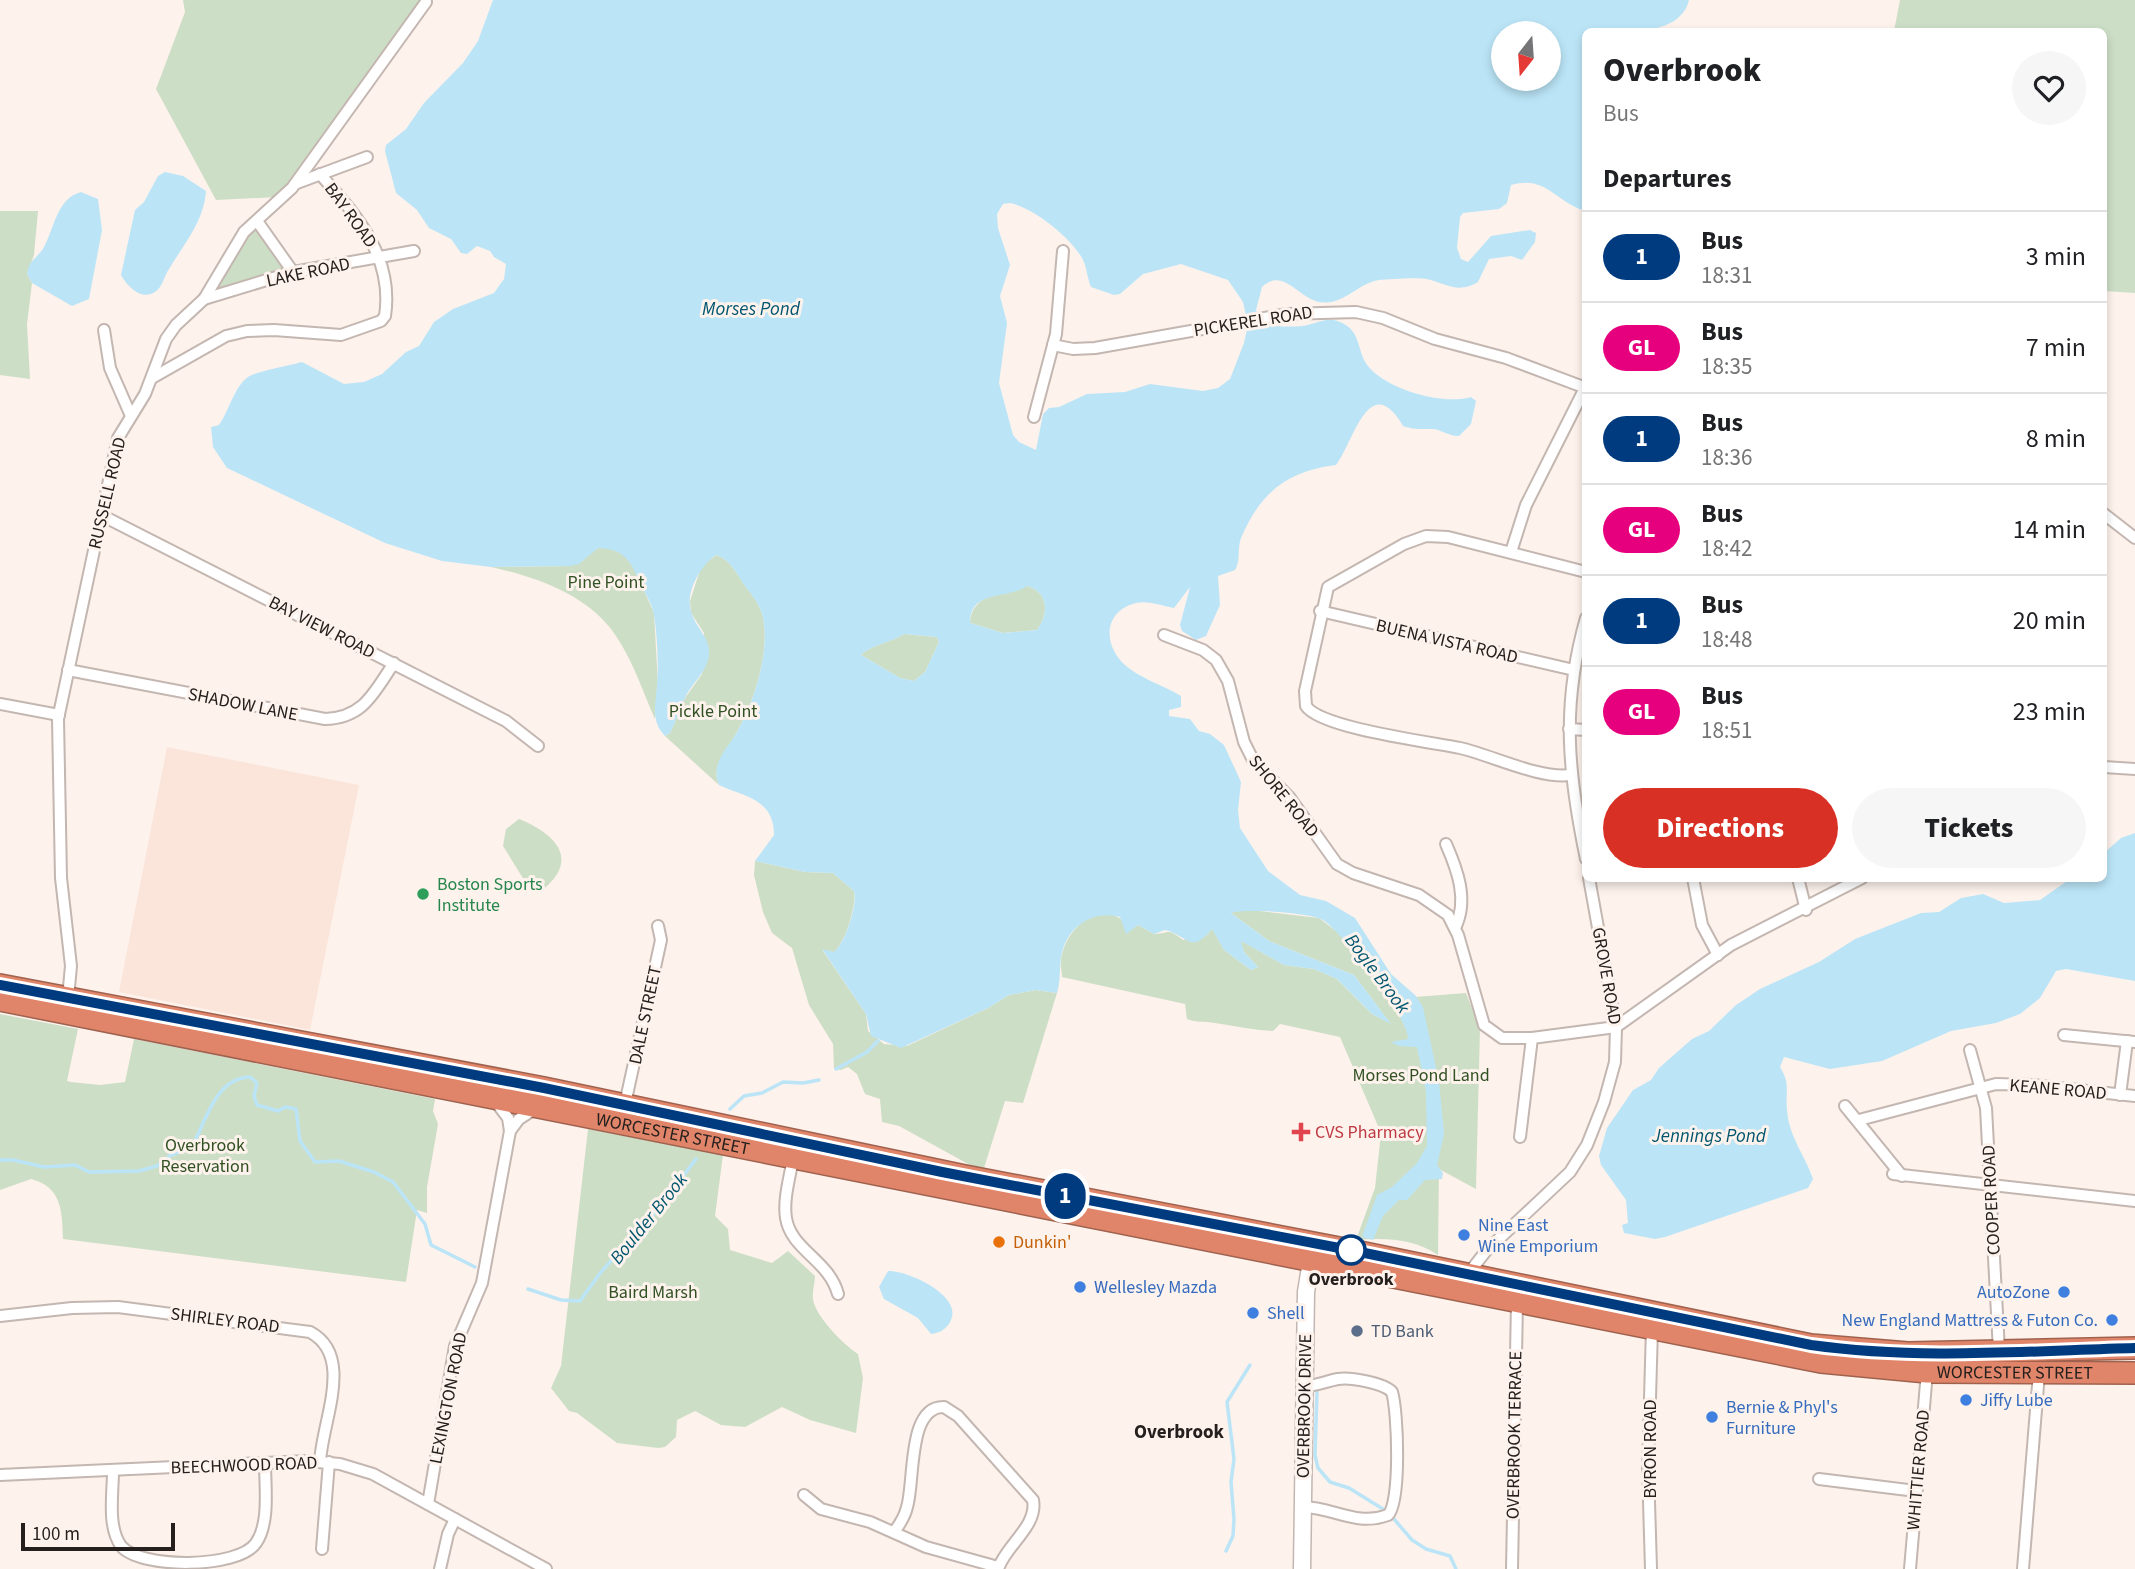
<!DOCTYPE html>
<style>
body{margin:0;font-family:"Source Sans 3",sans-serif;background:#f6f6f6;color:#202124;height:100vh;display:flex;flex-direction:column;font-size:26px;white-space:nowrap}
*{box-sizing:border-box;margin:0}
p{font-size:23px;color:#757577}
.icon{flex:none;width:38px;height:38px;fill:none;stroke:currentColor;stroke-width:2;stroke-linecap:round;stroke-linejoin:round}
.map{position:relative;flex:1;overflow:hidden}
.side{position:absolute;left:1582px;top:28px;width:525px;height:854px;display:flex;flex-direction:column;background:#fff;border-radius:10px;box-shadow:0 4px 10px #0003}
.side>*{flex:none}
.badge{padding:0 14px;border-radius:23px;font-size:24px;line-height:46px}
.needle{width:46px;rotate:197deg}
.controls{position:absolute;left:1491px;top:21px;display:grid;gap:14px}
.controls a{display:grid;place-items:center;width:70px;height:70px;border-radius:50%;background:#fff;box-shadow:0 4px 10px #0003;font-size:35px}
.scale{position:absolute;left:21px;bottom:18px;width:154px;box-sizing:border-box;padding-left:7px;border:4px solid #25201e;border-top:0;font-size:19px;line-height:24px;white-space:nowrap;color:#25201e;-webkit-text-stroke:5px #fdf2ec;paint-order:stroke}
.map>.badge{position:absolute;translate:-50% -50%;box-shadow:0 0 0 4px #fff}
h2{padding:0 21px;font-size:26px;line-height:63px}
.round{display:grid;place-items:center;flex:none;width:74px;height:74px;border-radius:37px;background:#f6f6f6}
.overview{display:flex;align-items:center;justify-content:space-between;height:119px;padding:0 21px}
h1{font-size:33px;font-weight:800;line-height:52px}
.button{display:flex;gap:14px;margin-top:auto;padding:14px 21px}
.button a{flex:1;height:80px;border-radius:42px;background:#d93025;color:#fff;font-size:28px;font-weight:800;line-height:80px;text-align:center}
.button a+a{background:#f6f6f6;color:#202124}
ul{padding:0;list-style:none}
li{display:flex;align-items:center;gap:21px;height:91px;padding:0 21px;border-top:2px solid #e0e0e0}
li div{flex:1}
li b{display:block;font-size:26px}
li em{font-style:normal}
li .badge{min-width:77px;font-weight:700;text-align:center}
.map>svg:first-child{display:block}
.built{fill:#fbe5da}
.green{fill:#cddec6}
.water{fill:#bbe5f7;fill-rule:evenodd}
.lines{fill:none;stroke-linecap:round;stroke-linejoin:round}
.stream{stroke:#bbe5f7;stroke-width:3.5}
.street-casing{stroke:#c4b6b0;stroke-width:14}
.secondary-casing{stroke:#c4b6b0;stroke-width:19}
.highway-casing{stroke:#9f624f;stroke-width:24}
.street{stroke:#fff;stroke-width:10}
.secondary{stroke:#fff;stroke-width:16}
.highway{stroke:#e08569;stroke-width:21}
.line-casing{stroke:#fff;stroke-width:16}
.line{stroke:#003b80;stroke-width:10}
.leisure-dot{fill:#2e9e5b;stroke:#fdf2ec;stroke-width:2.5}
.health-dot{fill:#e0444e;stroke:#fdf2ec;stroke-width:2.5}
.shop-dot{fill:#3f7fe0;stroke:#fdf2ec;stroke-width:2.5}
.food-dot{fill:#e8710a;stroke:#fdf2ec;stroke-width:2.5}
.stop-dot{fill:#fff;stroke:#003b80;stroke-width:3.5}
.service-dot{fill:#5c6f8a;stroke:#fdf2ec;stroke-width:2.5}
.labels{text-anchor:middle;stroke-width:6;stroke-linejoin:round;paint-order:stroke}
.street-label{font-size:18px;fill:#25201e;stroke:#fdf2ec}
.park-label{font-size:18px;fill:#325123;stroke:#fdf2ec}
.leisure-label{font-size:18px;fill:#27864d;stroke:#fdf2ec;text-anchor:start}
.health-label{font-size:18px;fill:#be3a42;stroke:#fdf2ec;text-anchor:start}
.shop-label{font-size:18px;fill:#366cbe;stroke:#fdf2ec;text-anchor:start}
.food-label{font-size:18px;fill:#c56008;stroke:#fdf2ec;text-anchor:start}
.stop-label{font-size:18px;font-weight:bold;fill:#25201e;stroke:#fdf2ec}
.service-label{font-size:18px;fill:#4e5e75;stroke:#fdf2ec;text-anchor:start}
.water-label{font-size:19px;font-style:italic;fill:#01566f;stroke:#fdf2ec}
.neighbourhood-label{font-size:19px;font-weight:bold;fill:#25201e;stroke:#fdf2ec}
</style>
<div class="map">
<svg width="2135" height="1569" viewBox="0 0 2135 1569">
<rect width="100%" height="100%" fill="#fdf2ec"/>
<!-- built -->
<polygon class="built" points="167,747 359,785 310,1030 119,992"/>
<!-- green -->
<g class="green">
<polygon points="183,0 422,0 279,197 216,200 156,89 185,12"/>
<polygon points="1900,0 2135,0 2135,293 2104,291 2104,32 1894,31"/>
<polygon points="0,211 38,211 34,255 27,274 32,283 27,324 30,379 0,375"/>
<polygon points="257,221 293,272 204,299"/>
<path d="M598,548h17l8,5 10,13 21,47 4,71 -3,35c-12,-27 -22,-58 -39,-83 -27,-41 -80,-59 -125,-69l79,-1z"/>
<path d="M716,555c14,4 21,19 29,30 7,10 16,21 18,33 7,35 -9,84 -26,114 -9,17 -27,33 -18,53l-54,-49 5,-3 15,-35 17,-24 2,-41 -13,-20 -1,-12 11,-34z"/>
<path d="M1027,586c22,6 22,28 10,44l-34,3 -33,-10c1,-29 35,-32 57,-37z"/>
<path d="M904,634l33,3 2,5 -14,30 -11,9 -14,-3 -39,-23c8,-9 30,-13 43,-21z"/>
<path d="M519,819c37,15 62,41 22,72l-17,-11 -21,-34 3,-17z"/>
<path d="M755,861l50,11 28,1 21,18c3,13 -9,53 -20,61l-11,-1 43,63 2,17 16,13 23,2 81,-38 21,-13 27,-5 21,3 -34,110 -18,-2 -21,67 -14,-3 -71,-39 -17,-4 -2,-23 -15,-5 -8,-20 -9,-7 -7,3 -7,-1 -1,-25 -24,-39 -17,-57 -20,-15 -9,-21 -9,-37z"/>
<path d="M1242,909l77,9 26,20 44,61 77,-6 14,36 -4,160 -37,-20 -1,86c-26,-17 -53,-17 -82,-15l19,-52 6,-55 -41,-96 -60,-13 -7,7c-19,-1 -39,-5 -58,-8 -10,-2 -18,0 -28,-4l-2,-15 -123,-27c0,-6 -2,-11 -1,-16 2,-23 23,-50 48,-47 10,1 15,9 24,13l5,-2 16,9c16,0 12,-7 29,6l25,-6 4,-6 12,22 27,20 7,-3 -14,-15 -4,-12 44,25 30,4 23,10 35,35 18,9 -36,-48 -85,-34 -38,-28z"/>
<path d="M0,1014l78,15 -11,52 4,1 29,3 25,-3 9,-43 301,60 -2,12 5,13 -11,63v26l-10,-3 -11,72 -343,-43c-1,-28 -1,-52 -32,-60l-31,11z"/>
<path d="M588,1129l135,26 -8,61 13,13 2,21 42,13 16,-12 27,25c0,7 -3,15 -2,23 2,17 31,46 45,55l5,24 -7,55 -46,-13 -28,-13 -37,20 -24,-2 -26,-14 -18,9 -1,17 -11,10 -7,1 -41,-5 -40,-30 -8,-2 -18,-23 10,-22z"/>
</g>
<!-- water -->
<g class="water">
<path d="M493,0h1196c-9,39 -73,31 -103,32l-1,179c-31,-10 -39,-36 -74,-26l-4,18 -8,6 -36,4 -3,4 -3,31 4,11 7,3 23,-26 39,-6 6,3 -1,9 -13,18 -11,-4 -22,3 -11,23c-20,12 -31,2 -51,-3 -9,-2 -38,0 -48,1 -23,4 -35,26 -60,22 -21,-4 -36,-35 -57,-15l-6,23 5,14c12,3 29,3 42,2 14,-2 24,-10 37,-4 19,8 17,22 24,38 14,28 79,46 107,37l5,4 -5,23 -12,12c-12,0 -20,-8 -28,-7 -11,0 -16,1 -28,-3 -34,-58 -50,18 -67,39 -49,6 -76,28 -95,73 -4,11 0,22 -6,32l-17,6 2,29 -14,31 -10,4 -14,-9 -2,-6 10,-38 -16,21c-12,-2 -25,-8 -38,-5 -32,8 -34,41 -11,62 16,14 38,20 56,31v11l-12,3v6l21,3 9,12 11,3 14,11 17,37 -3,28 2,18 28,43 32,24 26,6 29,17 36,56 24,21 8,12 16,75 5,52 -7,31 6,8 -1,6 -17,1 -18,20h-8l-16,16 -10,24 -11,-3 15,-42 15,-8 25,-24 10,-17 -1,-55 -9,-44 -18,-1 -8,-4 17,-3c1,-21 -67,-110 -87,-120 -13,-6 -76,-11 -90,-6l38,28 85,34 37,49 -19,-10 -35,-35 -23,-10 -30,-4 -43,-24 3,11 14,15 -7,3 -27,-20 -12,-21c-22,26 -23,7 -47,1l-11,4 -16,-9 -12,9 -6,-17c-25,-7 -49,7 -57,32 -5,15 -1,28 -6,44l-21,-3 -27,5 -21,13 -87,40 -30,-12 -5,-22 -44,-65 12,3c11,-8 24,-48 20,-61l-21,-18 -28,-1 -50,-11 19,-26c0,-36 -29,-38 -55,-50 -9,-21 8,-36 18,-53 17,-30 33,-79 26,-114 -2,-12 -11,-23 -18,-32 -8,-12 -15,-27 -29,-31 -15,10 -31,37 -25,56 4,17 20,26 18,45 -3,17 -17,27 -24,42 -6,11 -9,24 -15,35l-5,3c-15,-16 -9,-32 -8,-51 2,-18 0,-51 -3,-70 -2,-12 -10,-23 -15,-34 -9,-22 -16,-32 -41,-33l-19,16 -9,2 -79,1 -49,-6 -57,-18 -158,-75 -14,-21 -2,-20 8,-2c10,-14 15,-38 29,-48 6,-5 44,-12 54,-15l42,22 20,-2 18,-8 24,-22 13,-6 15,-24 19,-13 41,-16 10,-14 2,-15 -12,-7 -4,-6 -13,-5 -10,8 -6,-1 -10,-14 -22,-11 -12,-18 -21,-17 -11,-42 1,-6 20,-16 18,-26 39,-40 15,-22zM1503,33h46v46h-46zM1009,203c23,3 64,36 74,57 4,8 4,18 8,27l23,8 6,-1 23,-20 38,-10 47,16 15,22 5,23 -4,18 -14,36 -12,9 -15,3 -53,-7 -25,8 -38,2 -28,13 -10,1 -6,6 -7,36 -17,-8 -6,-7 -14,-52 8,-60 -7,-27 10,-31 -12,-37 -1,-14 6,-10zM1027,586c22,6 22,28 10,44l-34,3 -33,-10c0,-34 38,-23 57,-37zM904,634l33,3 2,5 -14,30 -11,9 -14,-3 -39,-23c8,-9 31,-13 43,-21z"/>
<path d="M165,172l18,4 23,15c-2,30 -22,53 -37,78 -5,7 -6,18 -14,23 -14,9 -28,-6 -34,-17l14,-65 9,-8 14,-26z"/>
<path d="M81,192l17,7 4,31 -13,69 -17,7 -40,-23 -5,-9c2,-15 11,-16 17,-27 10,-18 13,-49 37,-55z"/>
<path d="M2135,833v148l-69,-12 -10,2 -16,27 -20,16 -24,9 -45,8 -69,30 -52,8 -46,-12 -4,10c11,18 5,24 7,43 2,27 18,45 26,69l-5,9 -143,49 -10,2 -31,-6 -2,-8 6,-2 -2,-23 -25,-35 -2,-9 8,-28 26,-38 18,-10 8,-12 33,-29 17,-8 27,-26 24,-16 59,-27 36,-23 66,-26 18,-1 22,-14 22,-4 21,9 36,-3 30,-21 34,-1v-25l17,-15z"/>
<path d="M888,1271c19,-1 80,26 61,53 -5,6 -9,9 -18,10l-13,-16 -34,-19 -5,-12z"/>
</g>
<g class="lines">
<!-- stream -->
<g class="stream">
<polyline points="836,1069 867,1052 878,1041"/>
<polyline points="730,1109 744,1096 762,1093 783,1082 803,1083 819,1080"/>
<path d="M0,1160h13l31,7 31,-2 14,7 50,-1 18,-5 14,-11 20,-7c15,-25 23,-70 59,-71l7,6 -3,13 3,9 21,6 7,-4 11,2 4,32 15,21 24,-1 35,11 19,10 32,42 6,21 44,22"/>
<polyline points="528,1289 561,1300 580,1301 601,1272 654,1214 696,1159"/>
<polyline points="1317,1391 1315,1455 1318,1468 1330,1482 1349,1488 1383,1509"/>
<polyline points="1394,1519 1412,1540 1426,1549 1450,1556 1456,1569"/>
<polyline points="1226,1551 1233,1536 1234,1519 1231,1482 1234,1459 1227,1402 1250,1365"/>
</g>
<defs>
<g id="street">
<polyline points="297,183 367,157"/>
<polyline points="257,221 293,272"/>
<polyline points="204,299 293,272 414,251"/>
<polyline points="104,330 110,368 131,416"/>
<polyline points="1053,345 1073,349 1095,348 1287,314 1356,312 1383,318 1435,339 1506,358 1586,388"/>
<path d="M152,378l74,-42 21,-5 27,-1 67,5 40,-14 4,-5c9,-59 -28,-100 -65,-142"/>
<polyline points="1034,417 1056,334 1063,251"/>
<polyline points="2104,514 2135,538"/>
<polyline points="101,515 506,721 538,746"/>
<polyline points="1511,552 1526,505 1585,388"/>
<polyline points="1320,611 1574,670"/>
<path d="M1586,618c-25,87 -18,155 0,241"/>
<polyline points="1164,635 1203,650 1216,660 1228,681 1244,742 1253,760 1290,798 1337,864 1353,873 1419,895 1448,915 1458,935 1484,1025 1502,1038 1532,1038 1616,1027 1731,945 1862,878"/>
<path d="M68,670l257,49c39,-1 49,-27 69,-56"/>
<polyline points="0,704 59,715"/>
<polyline points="1569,729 1586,730"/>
<polyline points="2104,767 2135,769"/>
<path d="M1570,775c-31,4 -79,-20 -110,-27 -30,-6 -140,-20 -154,-42l-1,-15 23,-104 76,-43 22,-8 22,1 138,35"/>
<path d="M1446,844c11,25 23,56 9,84"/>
<polyline points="1693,878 1702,925 1718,955"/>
<polyline points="1798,878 1806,910"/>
<polyline points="68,998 71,966 61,878 58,719 118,438 145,394 166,339 176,325 204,299 244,232 292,188 426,2"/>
<polyline points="2064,1035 2135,1042"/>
<polyline points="1970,1050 1986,1108 1999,1351"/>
<polyline points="2120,1095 2127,1041"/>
<polyline points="625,1104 661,940 658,926"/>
<polyline points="1845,1106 1902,1176"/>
<polyline points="1859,1120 1996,1084 2032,1085 2135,1096"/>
<polyline points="510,1131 519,1119 536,1108"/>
<polyline points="1520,1137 1532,1038"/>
<path d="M793,1158c-3,19 -10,41 -7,60 5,32 43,42 52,76"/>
<polyline points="1893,1174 2135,1201"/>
<polyline points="1468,1274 1486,1251 1570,1172 1587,1145 1604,1102 1615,1062 1616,1027 1589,878"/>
<path d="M0,1316l72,-8 46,-1 192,25c45,24 12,89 10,130"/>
<path d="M113,1471c0,23 -6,55 8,75 19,23 117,23 135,-3 14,-20 9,-57 9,-80"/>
<polyline points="0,1475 307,1461 340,1464 373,1474 546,1569"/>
<polyline points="1819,1479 1916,1491"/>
<polyline points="804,1495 821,1509 870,1522 926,1547 998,1567"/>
<polyline points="428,1504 455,1346 482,1283 510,1131 508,1118 496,1102"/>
<path d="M1303,1507c30,0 53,20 85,8 13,-12 10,-103 4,-123 -8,-9 -42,-15 -54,-13 -12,2 -21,7 -34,7"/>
<path d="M894,1532c6,-8 11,-16 13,-25 8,-26 0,-101 37,-100l14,9 75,84c5,26 -27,45 -35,69"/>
<polyline points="322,1549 329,1462"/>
<polyline points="440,1569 448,1534 455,1519"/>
<polyline points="1512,1569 1517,1302"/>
<polyline points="1651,1569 1648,1468 1652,1328"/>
<polyline points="1910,1569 1927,1372"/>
<polyline points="2023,1569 2039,1373"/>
</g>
<polyline id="secondary" points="1302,1569 1306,1292 1313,1249"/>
<g id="highway">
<polyline points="0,985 544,1088 965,1176 1355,1251 1811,1345 1908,1353 2135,1348"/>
<path id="s1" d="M0,1000l1821,362 106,10 208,1"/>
</g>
</defs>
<!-- street casing -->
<use href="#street" class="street-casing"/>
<!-- secondary casing -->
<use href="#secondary" class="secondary-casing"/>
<!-- highway casing -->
<use href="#highway" class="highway-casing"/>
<!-- street -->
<use href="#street" class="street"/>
<!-- secondary -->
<use href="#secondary" class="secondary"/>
<!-- highway -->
<use href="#highway" class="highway"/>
</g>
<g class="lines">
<defs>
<path id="line" d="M0,985l544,103 398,84 413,79 456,94c107,15 216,6 324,3"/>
</defs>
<!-- line casing -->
<use href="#line" class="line-casing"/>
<!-- line -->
<use href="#line" class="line"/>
</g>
<!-- markers -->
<circle class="leisure-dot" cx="423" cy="894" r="7"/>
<path class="health-dot" d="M1297.5 1121.5h7v7h7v7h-7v7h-7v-7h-7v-7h7z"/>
<g class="shop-dot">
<circle cx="1464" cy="1235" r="7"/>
<circle cx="1080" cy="1287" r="7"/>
<circle cx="2064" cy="1292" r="7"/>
<circle cx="1253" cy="1313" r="7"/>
<circle cx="2112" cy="1320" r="7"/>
<circle cx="1966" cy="1400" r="7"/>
<circle cx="1712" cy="1417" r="7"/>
</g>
<circle class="food-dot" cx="999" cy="1242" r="7"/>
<circle class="stop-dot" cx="1351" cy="1250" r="14"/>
<circle class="service-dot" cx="1357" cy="1331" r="7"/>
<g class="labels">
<!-- street labels -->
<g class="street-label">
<text transform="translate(351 215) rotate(54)" y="6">BAY ROAD</text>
<text transform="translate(308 272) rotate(-12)" y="6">LAKE ROAD</text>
<text transform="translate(1253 321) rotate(-9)" y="6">PICKEREL ROAD</text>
<text transform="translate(107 493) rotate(-77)" y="6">RUSSELL ROAD</text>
<text transform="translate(322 627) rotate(27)" y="6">BAY VIEW ROAD</text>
<text transform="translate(1447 641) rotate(13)" y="6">BUENA VISTA ROAD</text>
<text transform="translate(243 704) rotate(11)" y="6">SHADOW LANE</text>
<text transform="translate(1284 796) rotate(51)" y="6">SHORE ROAD</text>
<text transform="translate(1607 976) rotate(80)" y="6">GROVE ROAD</text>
<text transform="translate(645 1015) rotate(-78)" y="6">DALE STREET</text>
<text transform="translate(2058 1089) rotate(5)" y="6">KEANE ROAD</text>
<text dy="6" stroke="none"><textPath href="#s1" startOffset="686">WORCESTER STREET</textPath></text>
<text transform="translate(1991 1200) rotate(-93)" y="6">COOPER ROAD</text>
<text transform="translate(225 1320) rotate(7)" y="6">SHIRLEY ROAD</text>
<text dy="6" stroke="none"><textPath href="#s1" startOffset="2051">WORCESTER STREET</textPath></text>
<text transform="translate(448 1398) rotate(-79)" y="6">LEXINGTON ROAD</text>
<text transform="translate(1304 1406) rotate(-89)" y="6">OVERBROOK DRIVE</text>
<text transform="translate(1514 1435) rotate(-89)" y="6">OVERBROOK TERRACE</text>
<text transform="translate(1650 1449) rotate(-90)" y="6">BYRON ROAD</text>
<text transform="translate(244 1465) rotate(-2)" y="6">BEECHWOOD ROAD</text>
<text transform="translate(1918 1470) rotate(-85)" y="6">WHITTIER ROAD</text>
</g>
<!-- park labels -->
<g class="park-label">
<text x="606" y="588">Pine Point</text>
<text x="713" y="717">Pickle Point</text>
<text x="1421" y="1081">Morses Pond Land</text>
<text x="205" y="1151">Overbrook<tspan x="205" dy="21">Reservation</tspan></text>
<text x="653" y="1298">Baird Marsh</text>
</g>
<!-- leisure labels -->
<g class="leisure-label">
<text x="437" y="890">Boston Sports<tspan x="437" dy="21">Institute</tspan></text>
</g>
<!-- health labels -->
<g class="health-label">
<text x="1315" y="1138">CVS Pharmacy</text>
</g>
<!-- shop labels -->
<g class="shop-label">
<text x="1478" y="1231">Nine East<tspan x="1478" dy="21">Wine Emporium</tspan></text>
<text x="1094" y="1293">Wellesley Mazda</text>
<text x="2050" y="1298" text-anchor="end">AutoZone</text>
<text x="1267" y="1319">Shell</text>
<text x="2098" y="1326" text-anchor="end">New England Mattress &amp; Futon Co.</text>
<text x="1980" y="1406">Jiffy Lube</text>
<text x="1726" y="1413">Bernie &amp; Phyl's<tspan x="1726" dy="21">Furniture</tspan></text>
</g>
<!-- food labels -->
<g class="food-label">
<text x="1013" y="1248">Dunkin'</text>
</g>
<!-- stop labels -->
<g class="stop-label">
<text x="1351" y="1285">Overbrook</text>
</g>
<!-- service labels -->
<g class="service-label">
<text x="1371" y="1337">TD Bank</text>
</g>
<!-- water labels -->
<g class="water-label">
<text x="751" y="315">Morses Pond</text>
<text transform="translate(1378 973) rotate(53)" y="7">Bogle Brook</text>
<text x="1709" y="1142">Jennings Pond</text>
<text transform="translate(648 1218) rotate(-51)" y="7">Boulder Brook</text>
</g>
<!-- neighbourhood labels -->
<g class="neighbourhood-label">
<text x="1179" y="1438">Overbrook</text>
</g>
</g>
</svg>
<div class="controls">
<a><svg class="needle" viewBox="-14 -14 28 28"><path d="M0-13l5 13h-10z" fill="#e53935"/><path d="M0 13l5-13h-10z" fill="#757577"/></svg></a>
</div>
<div class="scale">100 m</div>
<b class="badge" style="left:1065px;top:1196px;background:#003b80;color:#fff">1</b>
<section class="side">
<div class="overview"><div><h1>Overbrook</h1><p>Bus</p></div><a class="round"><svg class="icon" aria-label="heart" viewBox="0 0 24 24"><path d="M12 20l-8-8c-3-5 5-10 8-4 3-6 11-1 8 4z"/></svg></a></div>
<h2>Departures</h2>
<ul>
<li><span class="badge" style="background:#003b80;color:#fff">1</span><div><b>Bus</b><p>18:31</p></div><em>3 min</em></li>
<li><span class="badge" style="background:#e6007e;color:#fff">GL</span><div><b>Bus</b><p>18:35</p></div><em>7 min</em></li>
<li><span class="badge" style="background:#003b80;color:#fff">1</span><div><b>Bus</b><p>18:36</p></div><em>8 min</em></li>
<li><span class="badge" style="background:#e6007e;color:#fff">GL</span><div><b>Bus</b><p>18:42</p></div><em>14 min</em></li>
<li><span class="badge" style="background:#003b80;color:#fff">1</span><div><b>Bus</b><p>18:48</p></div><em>20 min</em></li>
<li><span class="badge" style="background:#e6007e;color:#fff">GL</span><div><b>Bus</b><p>18:51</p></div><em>23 min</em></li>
</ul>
<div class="button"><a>Directions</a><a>Tickets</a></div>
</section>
</div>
